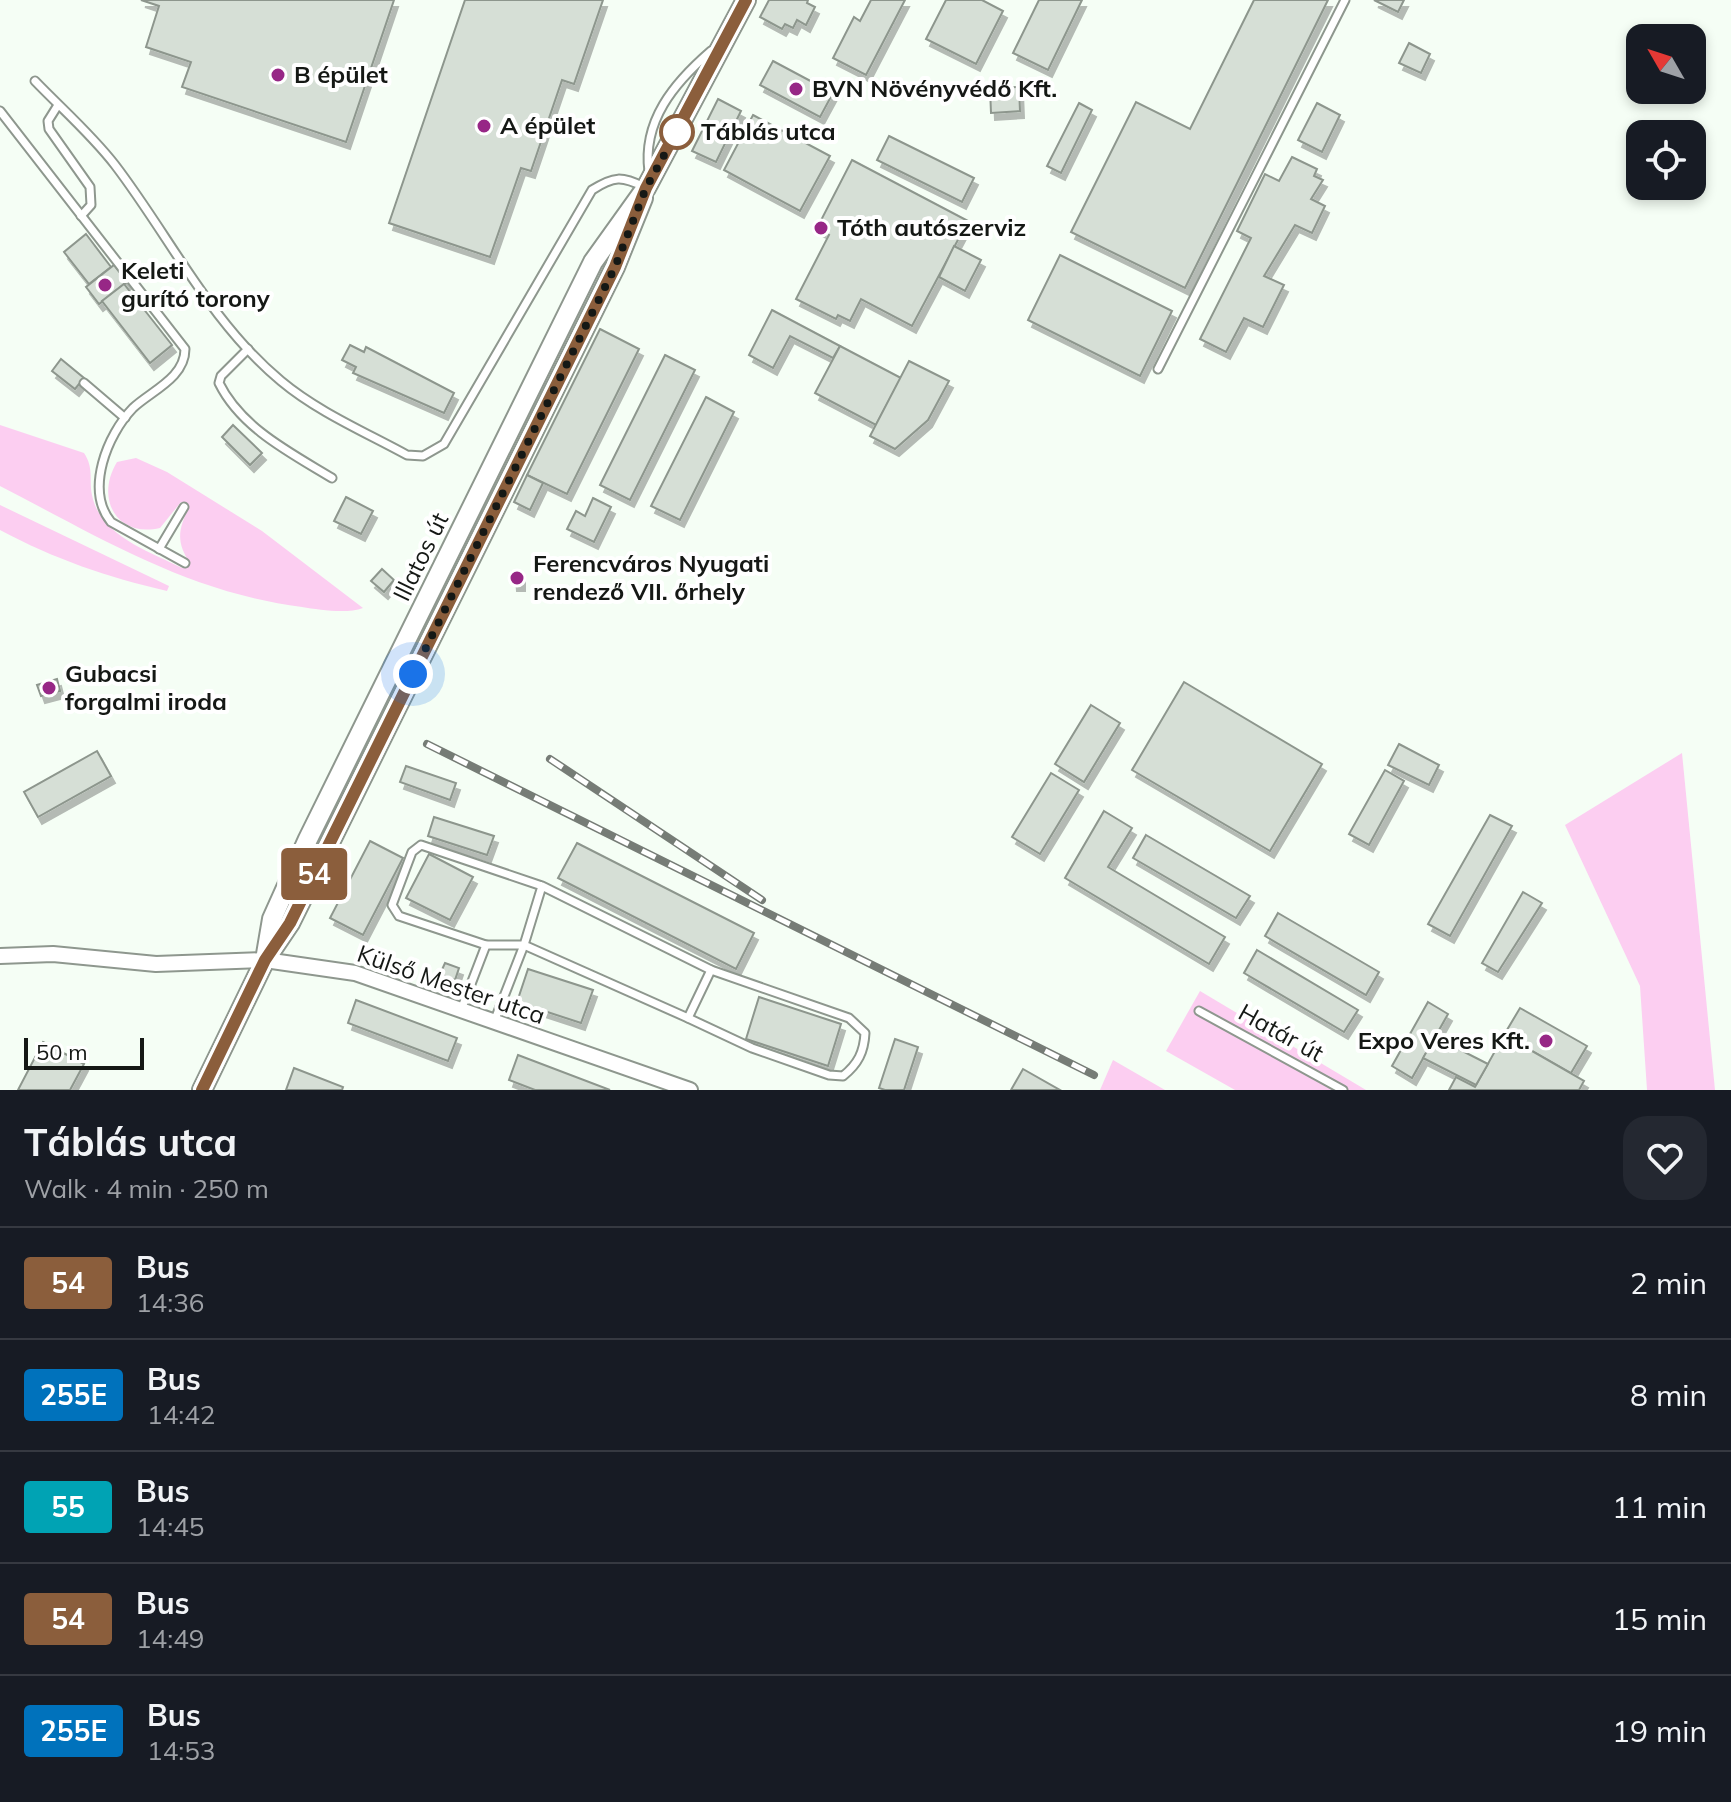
<!DOCTYPE html>
<meta charset="utf-8">
<style>
body{margin:0;font-family:Mulish,sans-serif;background:#242831;color:#f1f3f6;height:100vh;display:flex;flex-direction:column;font-size:30px;white-space:nowrap}
*{box-sizing:border-box;margin:0}
p{font-size:26px;color:#9ea1a6}
.icon{flex:none;width:44px;height:44px;fill:none;stroke:currentColor;stroke-width:2;stroke-linecap:round;stroke-linejoin:round}
.map{position:relative;height:1090px;overflow:hidden}
.drawer{display:flex;flex-direction:column;background:#171b24;flex:1}
.drawer>*{flex:none}
.badge{padding:0 16px;border-radius:6px;font-size:28px;line-height:52px}
.needle{width:52px;rotate:309deg}
.fabs{position:absolute;left:1626px;top:24px;display:grid;gap:16px}
.fabs a{display:grid;place-items:center;width:80px;height:80px;border-radius:16px;background:#171b24;box-shadow:0 4px 12px #0003;font-size:40px}
.scale{position:absolute;left:24px;bottom:20px;width:120px;box-sizing:border-box;padding-left:8px;border:4px solid #151815;border-top:0;font-size:22px;line-height:28px;white-space:nowrap;color:#151815;-webkit-text-stroke:6px #fff;paint-order:stroke}
.you{position:absolute;width:40px;height:40px;margin:-20px;border:6px solid #fff;border-radius:50%;background:#1a73e8;box-shadow:0 0 0 12px #1a73e833}
.map>.badge{position:absolute;translate:-50% -50%;box-shadow:0 0 0 4px #fff}
.round{display:grid;place-items:center;flex:none;width:84px;height:84px;border-radius:24px;background:#242831}
.headline{display:flex;align-items:center;justify-content:space-between;height:136px;padding:0 24px}
h1{font-size:38px;font-weight:700;line-height:60px}
ul{padding:0;list-style:none}
li{display:flex;align-items:center;gap:24px;height:112px;padding:0 24px;border-top:2px solid #363941}
li div{flex:1}
li b{display:block;font-size:30px}
li em{font-style:normal}
li .badge{min-width:88px;font-weight:700;text-align:center}
.map>svg:first-child{display:block}
.green{fill:#fccef1}
.building{fill:#d6dfd6;stroke:#8d968d;stroke-width:2;filter:url(#shadow)}
.lines{fill:none;stroke-linecap:round;stroke-linejoin:round}
.service-casing{stroke:#8e978e;stroke-width:11}
.minor-casing{stroke:#8e978e;stroke-width:18}
.tertiary-casing{stroke:#8e978e;stroke-width:22}
.service{stroke:#fff;stroke-width:7}
.minor{stroke:#fff;stroke-width:14}
.tertiary{stroke:#fff;stroke-width:18}
.rail-casing{stroke:#767c76;stroke-width:8}
.rail{stroke:#fff;stroke-width:5;stroke-dasharray:15;stroke-linecap:butt}
.line-casing{stroke:#fff;stroke-width:18}
.line{stroke:#8b5e3c;stroke-width:12}
.walk{stroke:#151815;stroke-width:8;stroke-dasharray:0 14.4}
.poi-dot{fill:#972786;stroke:#fff;stroke-width:3}
.stop-dot{fill:#fff;stroke:#8b5e3c;stroke-width:4}
.labels{text-anchor:middle;stroke-width:8;stroke-linejoin:round;paint-order:stroke}
.poi-label{font-size:24px;font-weight:bold;fill:#151815;stroke:#fff;text-anchor:start}
.stop-label{font-size:24px;font-weight:bold;fill:#151815;stroke:#fff;text-anchor:start}
.street-label{font-size:24px;fill:#151815;stroke:#fff}
</style>
<div class="map">
<svg width="1731" height="1090" viewBox="0 0 1731 1090">
<defs>
<filter id="shadow"><feDropShadow dx="4" dy="7" stdDeviation="0" flood-color="#0004"/></filter>
</defs>
<rect width="100%" height="100%" fill="#f5fef5"/>
<!-- green -->
<g class="green">
<path d="M0,425l84,28c10,15 5,26 8,42 8,41 57,56 90,73l8,-5c-14,-21 -12,-33 -1,-56l-8,-5 -21,26c-44,10 -65,-30 -43,-66l19,-4 31,14 95,59 101,77c-16,6 -43,2 -61,-1 -115,-15 -201,-69 -302,-121z"/>
<path d="M0,505l169,81 -2,5c-60,-14 -113,-32 -167,-61z"/>
<polygon points="1682,753 1715,1090 1647,1090 1640,986 1565,825"/>
<polygon points="1200,991 1366,1090 1235,1090 1166,1051"/>
<polygon points="1113,1060 1165,1090 1100,1090"/>
</g>
<!-- building -->
<g class="building">
<polygon points="141,0 394,0 346,142 182,87 191,62 146,47 159,6"/>
<polygon points="465,0 603,0 574,84 562,80 531,171 521,168 490,257 389,223"/>
<polygon points="769,0 808,0 807,3 815,7 806,25 797,20 793,28 785,24 782,29 760,17"/>
<polygon points="871,0 905,0 866,75 833,58 854,17 860,21"/>
<polygon points="946,0 982,0 1003,11 976,64 926,39"/>
<polygon points="1039,0 1082,0 1048,70 1013,53"/>
<polygon points="1254,0 1328,0 1185,288 1071,232 1136,102 1190,129"/>
<polygon points="1374,0 1404,0 1398,12"/>
<polygon points="1409,43 1430,54 1421,73 1399,63"/>
<polygon points="773,61 833,93 820,117 760,85"/>
<polygon points="1019,87 1020,111 991,113 990,88"/>
<polygon points="718,99 741,111 716,162 692,151"/>
<polygon points="1079,103 1092,110 1061,173 1047,166"/>
<polygon points="1317,103 1340,115 1322,152 1298,140"/>
<polygon points="753,115 830,156 800,211 724,170"/>
<polygon points="889,136 974,178 962,202 877,160"/>
<polygon points="1292,157 1317,169 1314,176 1323,180 1311,199 1325,206 1312,233 1295,225 1264,276 1284,285 1263,327 1244,318 1226,352 1200,339 1251,238 1237,231 1265,174 1279,181"/>
<polygon points="852,160 968,221 912,326 861,299 850,321 838,315 836,319 796,299 829,235 817,228"/>
<polygon points="86,234 111,267 89,284 64,252"/>
<polygon points="954,246 981,260 965,291 939,277"/>
<polygon points="1060,255 1172,311 1140,376 1028,320"/>
<polygon points="114,265 127,282 99,304 86,287"/>
<polygon points="124,284 172,345 150,363 102,301"/>
<polygon points="772,310 840,346 833,358 790,336 773,368 749,355"/>
<polygon points="600,329 639,349 567,494 527,475"/>
<polygon points="350,345 364,352 366,347 454,393 444,413 353,373 356,367 342,360"/>
<polygon points="840,346 901,378 876,425 815,393"/>
<polygon points="665,355 695,370 630,500 600,485"/>
<polygon points="61,359 84,378 75,389 52,371"/>
<polygon points="909,361 949,381 928,420 895,449 870,436"/>
<polygon points="706,397 734,412 680,520 651,506"/>
<polygon points="233,425 262,453 250,465 222,437"/>
<polygon points="527,475 543,483 530,510 514,502"/>
<polygon points="346,497 373,511 361,534 334,521"/>
<polygon points="593,498 611,507 594,542 567,529 576,511 585,516"/>
<polygon points="382,569 394,580 384,592 371,581"/>
<polygon points="521,571 521,584 513,584 512,572"/>
<polygon points="57,679 60,691 41,696 37,685"/>
<polygon points="1184,682 1322,764 1270,851 1132,770"/>
<polygon points="1091,705 1120,723 1084,782 1055,764"/>
<polygon points="1399,744 1439,765 1429,785 1388,765"/>
<polygon points="97,751 111,776 38,817 24,792"/>
<polygon points="406,766 456,783 450,800 400,782"/>
<polygon points="1385,770 1404,781 1369,845 1349,834"/>
<polygon points="1051,773 1079,790 1040,854 1012,837"/>
<polygon points="1104,811 1132,828 1108,867 1225,937 1209,964 1065,878"/>
<polygon points="1490,815 1512,826 1450,936 1428,924"/>
<polygon points="434,817 494,836 487,855 428,836"/>
<polygon points="1146,835 1250,896 1236,918 1133,858"/>
<polygon points="370,841 403,858 363,935 330,918"/>
<polygon points="577,843 754,933 736,969 558,878"/>
<polygon points="429,854 473,877 450,920 406,898"/>
<polygon points="1523,892 1542,903 1498,972 1482,963"/>
<polygon points="1278,913 1379,972 1366,995 1265,936"/>
<polygon points="1257,950 1358,1010 1344,1032 1244,973"/>
<polygon points="445,963 459,968 455,980 440,974"/>
<polygon points="528,969 593,990 581,1023 517,1002"/>
<polygon points="759,997 841,1024 828,1066 746,1039"/>
<polygon points="356,1000 457,1038 448,1061 348,1023"/>
<polygon points="1428,1002 1448,1014 1412,1078 1392,1066"/>
<polygon points="1520,1008 1587,1046 1571,1073 1504,1035"/>
<polygon points="1504,1035 1584,1081 1579,1090 1449,1090 1456,1077 1475,1087"/>
<polygon points="1435,1037 1488,1064 1476,1085 1423,1058"/>
<polygon points="895,1039 918,1047 904,1090 885,1090 879,1088"/>
<polygon points="43,1042 84,1064 70,1090 18,1090"/>
<polygon points="518,1055 610,1090 535,1090 509,1080"/>
<polygon points="294,1068 343,1087 342,1090 286,1090"/>
<polygon points="1023,1069 1060,1090 1011,1090"/>
</g>
<g class="lines">
<defs>
<g id="service">
<path d="M35,81c26,27 57,54 80,84 55,72 95,157 166,216 37,31 84,51 126,74l16,1 21,-12 148,-254c22,-14 30,-14 52,-3"/>
<polyline points="58,105 48,121 49,129 90,187 91,205 81,216"/>
<path d="M0,111l185,238c0,29 -34,42 -52,59 -26,27 -48,82 -22,114l74,41"/>
<path d="M649,172c-7,-51 25,-89 62,-121"/>
<path d="M248,349l-27,27 -2,7c22,45 72,70 113,95"/>
<polyline points="1158,369 1345,0"/>
<polyline points="84,383 125,418"/>
<polyline points="159,549 184,507"/>
<polyline points="461,1010 486,945"/>
<polyline points="1199,1011 1343,1090"/>
<path d="M688,1018l64,30 77,27 14,1c15,-12 21,-24 22,-43l-16,-15 -138,-48"/>
<polyline points="494,1022 524,945 542,886 421,845 412,852 392,905 399,916 486,945 524,945 688,1018 711,970 542,886"/>
</g>
<polyline id="minor" points="0,956 53,954 156,964 265,960 355,973 690,1090"/>
<g id="tertiary">
<polyline points="265,960 272,919 308,839 593,262 646,188 746,0"/>
<polyline points="202,1090 265,960 290,923 615,267 643,198"/>
</g>
</defs>
<!-- service casing -->
<use href="#service" class="service-casing"/>
<!-- minor casing -->
<use href="#minor" class="minor-casing"/>
<!-- tertiary casing -->
<use href="#tertiary" class="tertiary-casing"/>
<!-- service -->
<use href="#service" class="service"/>
<!-- minor -->
<use href="#minor" class="minor"/>
<!-- tertiary -->
<use href="#tertiary" class="tertiary"/>
<defs>
<g id="rail">
<polyline points="427,744 1094,1075"/>
<polyline points="550,759 762,900"/>
</g>
</defs>
<!-- rail casing -->
<use href="#rail" class="rail-casing"/>
<!-- rail -->
<use href="#rail" class="rail"/>
</g>
<g class="lines">
<defs>
<polyline id="line" points="202,1090 265,960 290,923 615,267 646,188 746,0"/>
</defs>
<!-- line casing -->
<use href="#line" class="line-casing"/>
<!-- line -->
<use href="#line" class="line"/>
<!-- walk -->
<polyline class="walk" points="413,674 615,267 646,188 677,132"/>
</g>
<!-- markers -->
<g class="poi-dot">
<circle cx="278" cy="75" r="8"/>
<circle cx="796" cy="89" r="8"/>
<circle cx="484" cy="126" r="8"/>
<circle cx="821" cy="228" r="8"/>
<circle cx="105" cy="285" r="8"/>
<circle cx="517" cy="578" r="8"/>
<circle cx="49" cy="688" r="8"/>
<circle cx="1546" cy="1041" r="8"/>
</g>
<circle class="stop-dot" cx="677" cy="132" r="16"/>
<g class="labels">
<!-- poi labels -->
<g class="poi-label">
<text x="294" y="83">B épület</text>
<text x="812" y="97">BVN Növényvédő Kft.</text>
<text x="500" y="134">A épület</text>
<text x="837" y="236">Tóth autószerviz</text>
<text x="121" y="279">Keleti<tspan x="121" dy="28">gurító torony</tspan></text>
<text x="533" y="572">Ferencváros Nyugati<tspan x="533" dy="28">rendező VII. őrhely</tspan></text>
<text x="65" y="682">Gubacsi<tspan x="65" dy="28">forgalmi iroda</tspan></text>
<text x="1530" y="1049" text-anchor="end">Expo Veres Kft.</text>
</g>
<!-- stop labels -->
<g class="stop-label">
<text x="701" y="140">Táblás utca</text>
</g>
<!-- street labels -->
<g class="street-label">
<text transform="translate(421 557) rotate(-64)" y="8">Illatos út</text>
<text transform="translate(451 985) rotate(19)" y="8">Külső Mester utca</text>
<text transform="translate(1281 1033) rotate(29)" y="8">Határ út</text>
</g>
</g>
</svg>
<div class="fabs">
<a><svg class="needle" viewBox="-14 -14 28 28"><path d="M0-13l5 13h-10z" fill="#e53935"/><path d="M0 13l5-13h-10z" fill="#9ea1a6"/></svg></a>
<a><svg class="icon" aria-label="locate" viewBox="0 0 24 24"><circle cx="12" cy="12" r="6"/><path d="M12 2v4M12 18v4M2 12h4M18 12h4"/></svg></a>
</div>
<div class="scale">50 m</div>
<div class="you" style="left:413px;top:674px"></div>
<b class="badge" style="left:314px;top:874px;background:#8b5e3c;color:#fff">54</b>
</div>
<section class="drawer">
<div class="headline"><div><h1>Táblás utca</h1><p>Walk · 4 min · 250 m</p></div><a class="round"><svg class="icon" aria-label="heart" viewBox="0 0 24 24"><path d="M12 20l-8-8c-3-5 5-10 8-4 3-6 11-1 8 4z"/></svg></a></div>
<ul>
<li><span class="badge" style="background:#8b5e3c;color:#fff">54</span><div><b>Bus</b><p>14:36</p></div><em>2 min</em></li>
<li><span class="badge" style="background:#0072bc;color:#fff">255E</span><div><b>Bus</b><p>14:42</p></div><em>8 min</em></li>
<li><span class="badge" style="background:#00a3b4;color:#fff">55</span><div><b>Bus</b><p>14:45</p></div><em>11 min</em></li>
<li><span class="badge" style="background:#8b5e3c;color:#fff">54</span><div><b>Bus</b><p>14:49</p></div><em>15 min</em></li>
<li><span class="badge" style="background:#0072bc;color:#fff">255E</span><div><b>Bus</b><p>14:53</p></div><em>19 min</em></li>
</ul>
</section>
